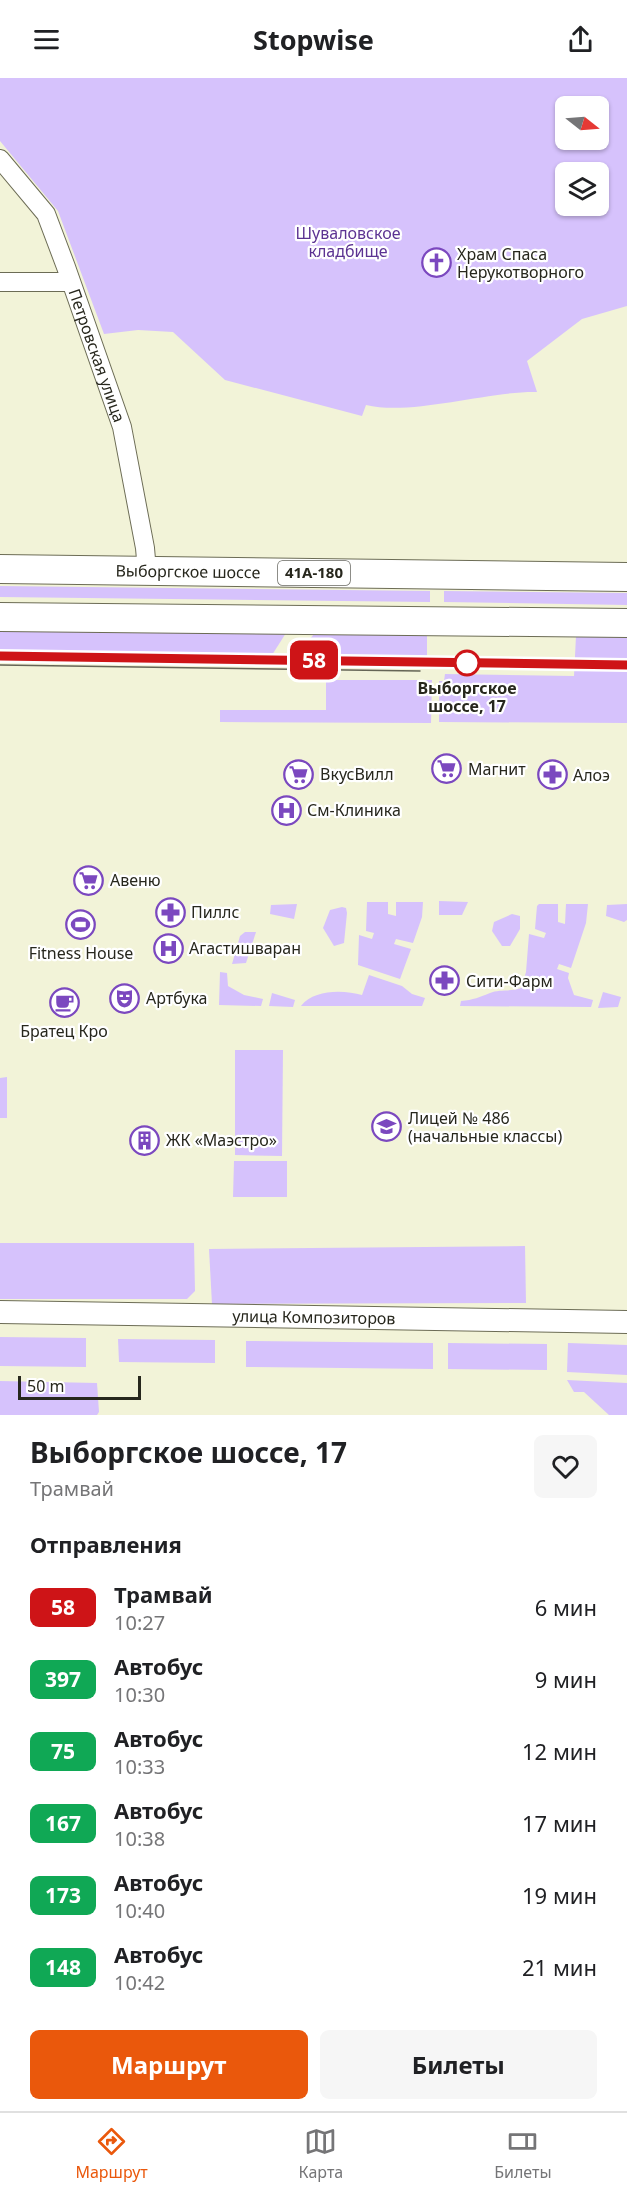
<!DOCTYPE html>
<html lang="ru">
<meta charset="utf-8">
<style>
body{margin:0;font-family:"Noto Sans",sans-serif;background:#f6f6f6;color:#202124;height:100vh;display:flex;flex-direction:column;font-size:22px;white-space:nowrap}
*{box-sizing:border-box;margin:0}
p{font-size:20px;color:#757577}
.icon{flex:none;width:33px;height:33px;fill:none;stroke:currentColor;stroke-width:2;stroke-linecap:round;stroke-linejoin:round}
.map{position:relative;height:1337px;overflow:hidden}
.drawer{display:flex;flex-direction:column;background:#fff;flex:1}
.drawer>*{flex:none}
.badge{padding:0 12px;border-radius:9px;font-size:21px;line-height:39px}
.needle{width:39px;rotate:107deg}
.buttons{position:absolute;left:555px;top:18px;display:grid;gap:12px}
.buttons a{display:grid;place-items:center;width:54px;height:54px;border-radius:9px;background:#fff;box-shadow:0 2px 4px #0004;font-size:30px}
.scale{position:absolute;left:18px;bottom:15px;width:123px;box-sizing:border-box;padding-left:6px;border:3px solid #27271d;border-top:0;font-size:16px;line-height:21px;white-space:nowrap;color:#27271d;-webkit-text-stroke:4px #fff;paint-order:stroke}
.map>.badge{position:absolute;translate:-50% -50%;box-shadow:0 0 0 3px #fff}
h2{padding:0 30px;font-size:22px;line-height:54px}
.round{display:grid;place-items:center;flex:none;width:63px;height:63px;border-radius:9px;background:#f6f6f6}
.summary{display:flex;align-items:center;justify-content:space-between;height:102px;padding:0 30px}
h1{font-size:28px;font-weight:700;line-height:45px}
.cta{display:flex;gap:12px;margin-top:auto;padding:12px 30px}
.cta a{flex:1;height:69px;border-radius:9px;background:#ea580c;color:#fff;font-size:24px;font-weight:700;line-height:69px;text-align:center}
.cta a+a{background:#f6f6f6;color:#202124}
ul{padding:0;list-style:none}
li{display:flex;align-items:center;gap:18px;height:72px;padding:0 30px}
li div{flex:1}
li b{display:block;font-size:22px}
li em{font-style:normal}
li .badge{min-width:66px;font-weight:700;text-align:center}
header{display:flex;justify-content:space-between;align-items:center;height:78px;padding:0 30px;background:#fff;font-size:27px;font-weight:700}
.dock{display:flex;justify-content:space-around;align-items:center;height:84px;border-top:2px solid #e0e0e0;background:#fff;font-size:16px;color:#757577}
.dock a{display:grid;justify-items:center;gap:3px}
.dock .on{color:#ea580c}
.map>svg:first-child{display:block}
.green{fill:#d6c2fc;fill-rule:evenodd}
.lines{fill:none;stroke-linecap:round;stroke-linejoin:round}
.minor-casing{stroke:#6c6c55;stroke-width:20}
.tertiary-casing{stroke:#6c6c55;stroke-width:24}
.primary-casing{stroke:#6c6c55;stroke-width:30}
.minor{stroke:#fff;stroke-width:18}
.tertiary{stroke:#fff;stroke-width:22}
.primary{stroke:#fff;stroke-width:28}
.tram{stroke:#656556;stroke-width:1.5}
.line-casing{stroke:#fff;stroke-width:14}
.line{stroke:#ce1417;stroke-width:9}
.stop-dot{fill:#fff;stroke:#ce1417;stroke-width:3}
.labels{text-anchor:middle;stroke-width:4.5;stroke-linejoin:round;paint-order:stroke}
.shield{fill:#fff;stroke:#686861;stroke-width:1.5}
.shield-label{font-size:15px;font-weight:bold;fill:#27271d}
.park-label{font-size:16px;fill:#5c3392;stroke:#fff}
.poi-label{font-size:16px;fill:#27271d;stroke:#fff;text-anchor:start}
.street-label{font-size:16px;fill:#27271d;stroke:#fff}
.stop-label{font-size:16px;font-weight:bold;fill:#27271d;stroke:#fff}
</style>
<header><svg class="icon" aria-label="menu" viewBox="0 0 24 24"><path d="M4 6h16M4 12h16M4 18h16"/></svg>Stopwise<svg class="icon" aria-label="share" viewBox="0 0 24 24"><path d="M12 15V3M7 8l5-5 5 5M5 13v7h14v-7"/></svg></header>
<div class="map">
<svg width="627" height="1337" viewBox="0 0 627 1337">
<rect width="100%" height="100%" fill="#f2f3d8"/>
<!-- green -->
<g class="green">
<path d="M0,0h627v228l-45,13 -55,42 10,31c-50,-1 -125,24 -171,13l-4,11 -137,-36 -52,-48 -35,-2 -34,4 -46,-123 -58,-70zM566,28h32v34h-32zM566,94h32v34h-32z"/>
<polygon points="0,508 430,513 430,524 0,519"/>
<polygon points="444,513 627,515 627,527 444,524"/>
<polygon points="0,551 286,555 272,577 0,574"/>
<polygon points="314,556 427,557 427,579 297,577"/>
<polygon points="576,558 627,558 627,645 439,644 439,603 444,603 445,596 574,598"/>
<polygon points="326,602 432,602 431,645 220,644 220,632 326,632"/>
<polygon points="439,823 468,824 462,837 439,837"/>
<polygon points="367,824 388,824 388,836 396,838 396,824 423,824 422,839 413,865 396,861 394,866 411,871 400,901 358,887 359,857 372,861 374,855 366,853"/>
<polygon points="297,826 294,841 270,836 271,827"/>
<path d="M539,826h19v18l7,2 1,-20h22l-2,19 -15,45 -12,-4 -2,5 12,4 -1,5 6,17 19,5 -2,7 -131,-1 1,-5c12,-1 19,-4 29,-8 9,-4 21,-1 31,-5l5,-16 3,-38 15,4 2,-5 -11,-4 2,-23z"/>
<polygon points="627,826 627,842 624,844 606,838 607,827"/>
<polygon points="342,829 346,830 347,835 344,865 334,868 323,850 330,832"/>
<polygon points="512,836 520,838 520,851 510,868 502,868 492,853 494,844"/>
<polygon points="245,854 256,854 246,885 232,886 240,858"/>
<polygon points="220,894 227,895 228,908 244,917 263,921 261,928 219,927"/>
<path d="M369,897l33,11 10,8 13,4 -3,8h-121c13,-17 43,-16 61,-11z"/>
<polygon points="603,914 621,919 618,929 598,930"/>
<polygon points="272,915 295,922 293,929 269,928"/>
<polygon points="235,972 283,972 282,1078 235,1077"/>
<polygon points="7,999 7,1040 0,1040 0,1000"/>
<polygon points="234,1083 287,1083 287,1119 233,1119"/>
<polygon points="0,1165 194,1165 195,1213 187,1221 0,1221"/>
<polygon points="525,1168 526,1225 212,1226 209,1171"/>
<polygon points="0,1259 86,1260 86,1289 0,1288"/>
<polygon points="118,1261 215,1262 215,1285 119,1284"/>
<polygon points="246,1263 433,1265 433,1291 246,1289"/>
<polygon points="448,1265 547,1266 547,1292 448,1291"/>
<polygon points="568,1265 627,1267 627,1297 567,1294"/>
<polygon points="567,1302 627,1305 627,1337 609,1337 584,1314 574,1314"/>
<polygon points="0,1303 97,1305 99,1334 97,1337 0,1337"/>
</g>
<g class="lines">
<defs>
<g id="minor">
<path id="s1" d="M0,81l46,55 20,53 56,160 23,121 2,23"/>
<polyline points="0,204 70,204"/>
</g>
<g id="tertiary">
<path id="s2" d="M0,1234l627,10"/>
</g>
<g id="primary">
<path id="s3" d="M0,491l627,8"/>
<polyline points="0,539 627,545"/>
</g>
</defs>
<!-- minor casing -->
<use href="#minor" class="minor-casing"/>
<!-- tertiary casing -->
<use href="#tertiary" class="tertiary-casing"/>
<!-- primary casing -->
<use href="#primary" class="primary-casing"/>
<!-- minor -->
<use href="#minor" class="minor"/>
<!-- tertiary -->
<use href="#tertiary" class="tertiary"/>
<!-- primary -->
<use href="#primary" class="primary"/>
<!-- tram -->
<g class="tram">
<polyline points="0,578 627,587"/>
<polyline points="0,587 420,593"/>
</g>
</g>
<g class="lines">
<defs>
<polyline id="line" points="0,578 627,587"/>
</defs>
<!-- line casing -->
<use href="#line" class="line-casing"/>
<!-- line -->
<use href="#line" class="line"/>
</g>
<!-- icons -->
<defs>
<symbol id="church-ring" viewBox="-11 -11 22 22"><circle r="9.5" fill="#fff" stroke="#7b48bf" stroke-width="1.5"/><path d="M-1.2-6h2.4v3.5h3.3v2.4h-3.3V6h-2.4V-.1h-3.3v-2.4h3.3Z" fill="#7b48bf"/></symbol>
<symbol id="supermarket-ring" viewBox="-11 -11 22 22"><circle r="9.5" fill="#fff" stroke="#7b48bf" stroke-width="1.5"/><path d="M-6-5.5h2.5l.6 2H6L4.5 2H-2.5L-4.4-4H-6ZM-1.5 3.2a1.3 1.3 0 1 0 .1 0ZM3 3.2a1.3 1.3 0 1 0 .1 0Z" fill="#7b48bf"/></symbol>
<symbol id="pharmacy-ring" viewBox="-11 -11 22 22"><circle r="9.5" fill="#fff" stroke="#7b48bf" stroke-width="1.5"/><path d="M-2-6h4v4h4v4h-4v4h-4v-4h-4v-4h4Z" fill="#7b48bf"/></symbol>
<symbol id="hospital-ring" viewBox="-11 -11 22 22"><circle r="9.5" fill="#fff" stroke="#7b48bf" stroke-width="1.5"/><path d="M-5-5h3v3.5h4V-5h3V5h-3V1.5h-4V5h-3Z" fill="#7b48bf"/></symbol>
<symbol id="stadium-ring" viewBox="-11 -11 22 22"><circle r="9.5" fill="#fff" stroke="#7b48bf" stroke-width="1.5"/><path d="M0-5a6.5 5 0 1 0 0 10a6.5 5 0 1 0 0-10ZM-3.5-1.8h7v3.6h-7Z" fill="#7b48bf"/></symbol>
<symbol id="theatre-ring" viewBox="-11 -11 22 22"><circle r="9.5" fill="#fff" stroke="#7b48bf" stroke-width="1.5"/><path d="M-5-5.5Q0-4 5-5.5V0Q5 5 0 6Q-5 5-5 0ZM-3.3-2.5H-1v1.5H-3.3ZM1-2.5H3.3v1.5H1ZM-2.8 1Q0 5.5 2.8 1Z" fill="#7b48bf"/></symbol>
<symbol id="cafe-ring" viewBox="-11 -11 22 22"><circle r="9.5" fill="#fff" stroke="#7b48bf" stroke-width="1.5"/><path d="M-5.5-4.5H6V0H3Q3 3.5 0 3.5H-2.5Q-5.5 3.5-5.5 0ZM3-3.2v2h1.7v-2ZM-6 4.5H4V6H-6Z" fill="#7b48bf"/></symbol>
<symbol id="school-ring" viewBox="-11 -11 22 22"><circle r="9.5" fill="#fff" stroke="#7b48bf" stroke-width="1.5"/><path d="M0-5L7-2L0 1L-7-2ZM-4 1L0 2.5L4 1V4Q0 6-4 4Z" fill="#7b48bf"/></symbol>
<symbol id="building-ring" viewBox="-11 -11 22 22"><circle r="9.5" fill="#fff" stroke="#7b48bf" stroke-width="1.5"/><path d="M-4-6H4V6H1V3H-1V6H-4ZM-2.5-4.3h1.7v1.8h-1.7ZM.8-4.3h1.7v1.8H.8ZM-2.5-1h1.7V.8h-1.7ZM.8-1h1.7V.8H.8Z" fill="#7b48bf"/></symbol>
</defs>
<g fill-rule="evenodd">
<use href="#church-ring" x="420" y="168" width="33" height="33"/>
<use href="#supermarket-ring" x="430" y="674" width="33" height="33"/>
<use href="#supermarket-ring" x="282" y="680" width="33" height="33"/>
<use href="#pharmacy-ring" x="536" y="680" width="33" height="33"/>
<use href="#hospital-ring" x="270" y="716" width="33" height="33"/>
<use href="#supermarket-ring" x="72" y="786" width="33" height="33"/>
<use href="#pharmacy-ring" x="154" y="818" width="33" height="33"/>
<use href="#stadium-ring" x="64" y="830" width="33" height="33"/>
<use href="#hospital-ring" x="152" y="854" width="33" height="33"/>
<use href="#pharmacy-ring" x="428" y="886" width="33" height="33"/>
<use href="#theatre-ring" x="108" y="904" width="33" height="33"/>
<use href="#cafe-ring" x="48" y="908" width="33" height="33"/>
<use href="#school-ring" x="370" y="1032" width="33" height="33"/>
<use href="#building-ring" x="128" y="1046" width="33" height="33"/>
</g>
<!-- markers -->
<circle class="stop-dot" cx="467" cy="585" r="12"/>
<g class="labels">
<!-- shield labels -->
<rect class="shield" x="278" y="483" width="72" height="24" rx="4.5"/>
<g class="shield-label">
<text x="314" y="500">41А-180</text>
</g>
<!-- park labels -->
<g class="park-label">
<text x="348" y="161">Шуваловское<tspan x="348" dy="18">кладбище</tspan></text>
</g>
<!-- poi labels -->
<g class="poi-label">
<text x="457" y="182">Храм Спаса<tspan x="457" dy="18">Нерукотворного</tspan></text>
<text x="468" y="697">Магнит</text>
<text x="320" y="702">ВкусВилл</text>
<text x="573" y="703">Алоэ</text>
<text x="307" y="738">См-Клиника</text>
<text x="110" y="808">Авеню</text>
<text x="191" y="840">Пиллс</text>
<text x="189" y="876">Агастишваран</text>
<text x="81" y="881" text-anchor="middle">Fitness House</text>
<text x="466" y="909">Сити-Фарм</text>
<text x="146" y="926">Артбука</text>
<text x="64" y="959" text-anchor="middle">Братец Кро</text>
<text x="408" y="1046">Лицей № 486<tspan x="408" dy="18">(начальные классы)</tspan></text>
<text x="166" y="1068">ЖК «Маэстро»</text>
</g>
<!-- street labels -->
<g class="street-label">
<text dy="6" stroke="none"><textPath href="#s1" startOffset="222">Петровская улица</textPath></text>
<text dy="6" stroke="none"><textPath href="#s3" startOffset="188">Выборгское шоссе</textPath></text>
<text dy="6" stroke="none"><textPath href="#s2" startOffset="314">улица Композиторов</textPath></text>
</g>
<!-- stop labels -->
<g class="stop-label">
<text x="467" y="616">Выборгское<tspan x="467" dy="18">шоссе, 17</tspan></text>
</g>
</g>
</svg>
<div class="buttons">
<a><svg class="needle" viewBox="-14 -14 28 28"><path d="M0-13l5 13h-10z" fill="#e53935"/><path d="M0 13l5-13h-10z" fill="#757577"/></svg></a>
<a><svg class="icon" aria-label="layers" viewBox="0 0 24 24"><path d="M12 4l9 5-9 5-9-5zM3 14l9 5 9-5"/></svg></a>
</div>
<div class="scale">50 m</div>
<b class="badge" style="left:314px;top:582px;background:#ce1417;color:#fff">58</b>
</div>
<section class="drawer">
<div class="summary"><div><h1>Выборгское шоссе, 17</h1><p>Трамвай</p></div><a class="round"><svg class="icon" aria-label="heart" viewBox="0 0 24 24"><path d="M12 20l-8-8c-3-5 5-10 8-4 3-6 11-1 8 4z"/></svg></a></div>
<h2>Отправления</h2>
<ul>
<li><span class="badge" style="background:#ce1417;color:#fff">58</span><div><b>Трамвай</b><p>10:27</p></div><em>6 мин</em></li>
<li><span class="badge" style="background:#10a855;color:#fff">397</span><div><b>Автобус</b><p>10:30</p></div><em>9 мин</em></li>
<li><span class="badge" style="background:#10a855;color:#fff">75</span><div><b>Автобус</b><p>10:33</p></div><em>12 мин</em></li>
<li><span class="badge" style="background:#10a855;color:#fff">167</span><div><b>Автобус</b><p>10:38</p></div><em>17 мин</em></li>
<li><span class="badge" style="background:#10a855;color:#fff">173</span><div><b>Автобус</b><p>10:40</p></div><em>19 мин</em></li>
<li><span class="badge" style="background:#10a855;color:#fff">148</span><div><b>Автобус</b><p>10:42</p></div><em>21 мин</em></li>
</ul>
<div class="cta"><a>Маршрут</a><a>Билеты</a></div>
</section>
<nav class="dock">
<a class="on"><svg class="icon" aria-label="directions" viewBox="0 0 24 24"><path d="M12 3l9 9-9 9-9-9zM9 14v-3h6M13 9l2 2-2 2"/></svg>Маршрут</a>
<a><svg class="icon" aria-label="map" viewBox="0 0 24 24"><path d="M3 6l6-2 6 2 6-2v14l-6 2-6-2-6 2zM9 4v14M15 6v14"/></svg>Карта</a>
<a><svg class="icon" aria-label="tickets" viewBox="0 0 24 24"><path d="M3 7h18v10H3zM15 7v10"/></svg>Билеты</a>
</nav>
